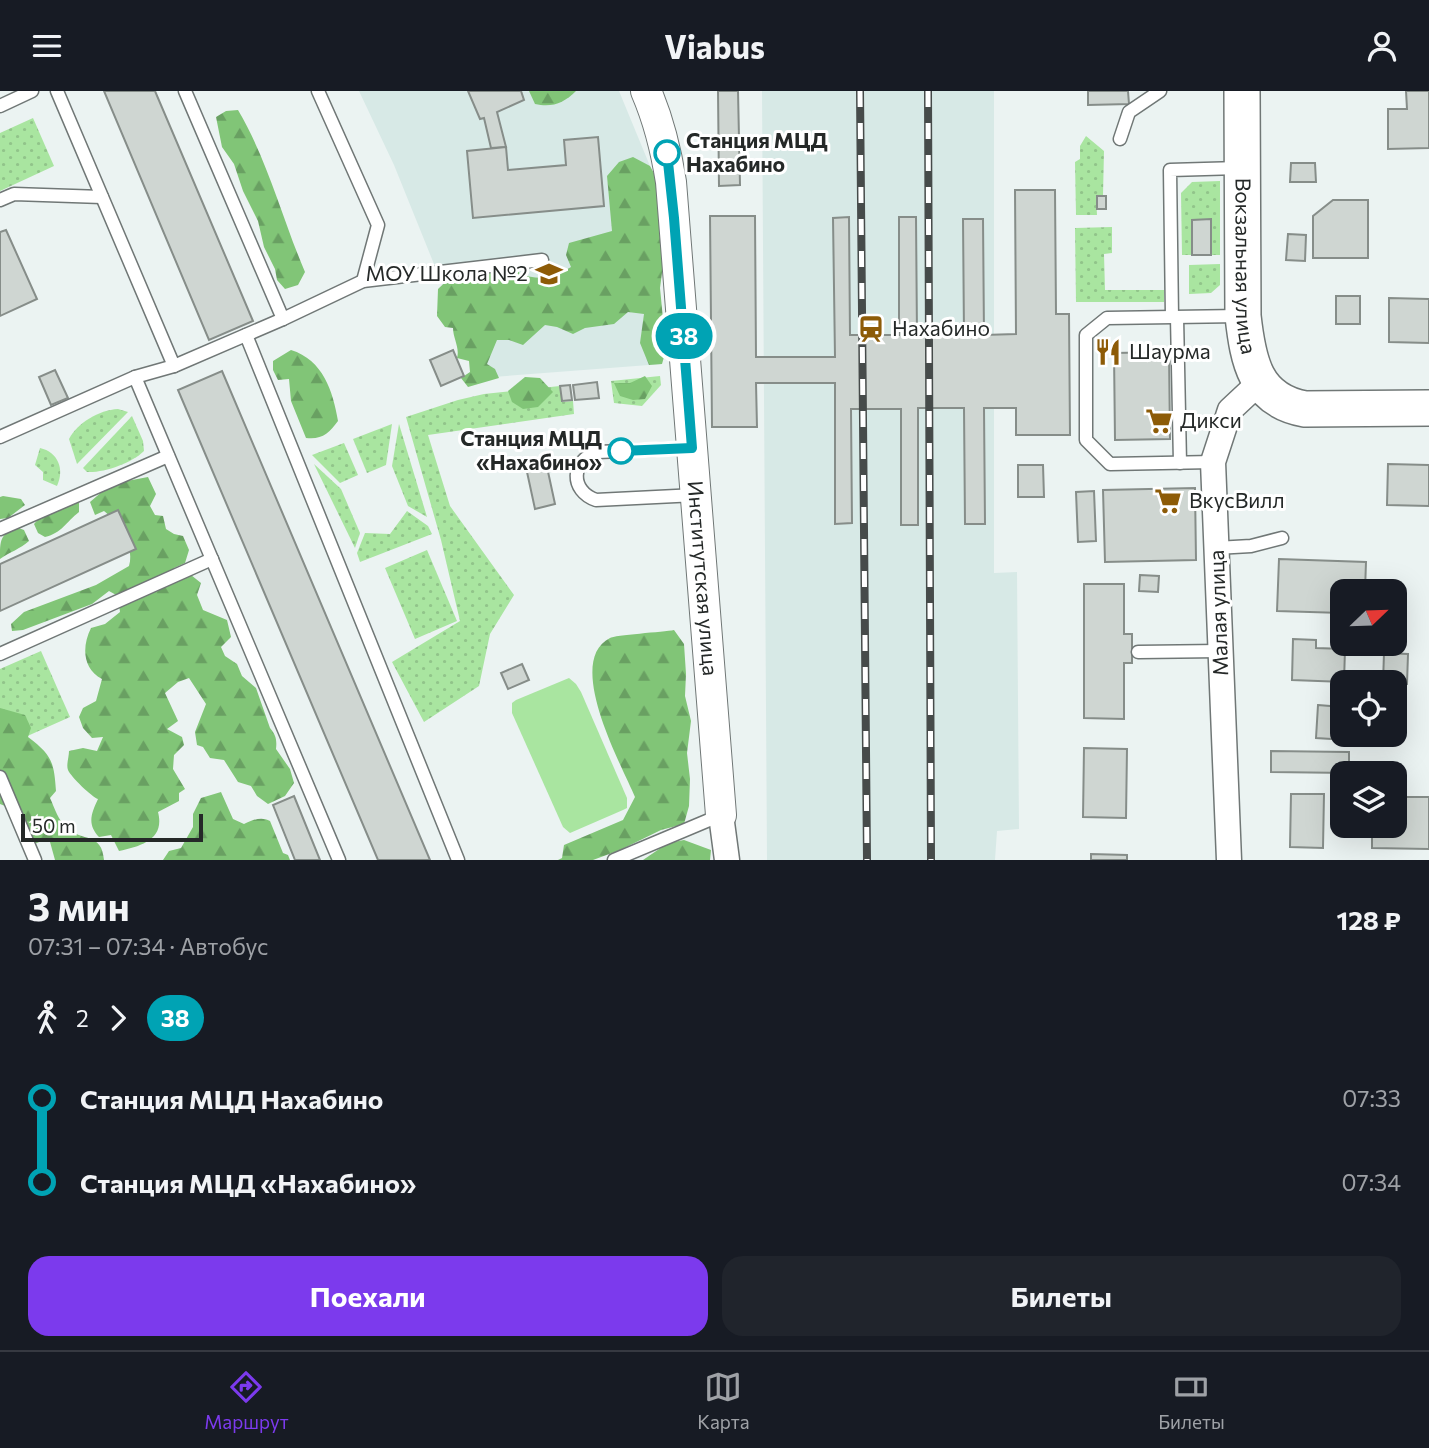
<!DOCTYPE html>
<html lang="ru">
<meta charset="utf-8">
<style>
body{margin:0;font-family:Commissioner,sans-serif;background:#20242c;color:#f1f3f6;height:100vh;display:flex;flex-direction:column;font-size:26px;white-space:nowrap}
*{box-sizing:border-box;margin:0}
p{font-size:23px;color:#9ea1a6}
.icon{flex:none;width:38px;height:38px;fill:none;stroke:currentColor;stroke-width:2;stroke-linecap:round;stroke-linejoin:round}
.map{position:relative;height:769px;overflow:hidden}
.panel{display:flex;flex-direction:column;background:#171b24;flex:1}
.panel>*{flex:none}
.badge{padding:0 14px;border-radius:23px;font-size:24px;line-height:46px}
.needle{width:46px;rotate:67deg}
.controls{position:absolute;left:1330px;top:488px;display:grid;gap:14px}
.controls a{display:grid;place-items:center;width:77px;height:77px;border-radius:14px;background:#171b24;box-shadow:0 7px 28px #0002;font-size:35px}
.scale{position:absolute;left:21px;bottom:18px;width:182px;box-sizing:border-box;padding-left:7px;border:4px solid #252928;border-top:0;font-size:19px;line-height:24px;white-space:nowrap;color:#252928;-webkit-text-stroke:5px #fff;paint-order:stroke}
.map>.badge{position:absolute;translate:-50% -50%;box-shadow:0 0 0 4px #fff}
.legs{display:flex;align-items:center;gap:10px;height:77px;padding:0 28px;font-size:23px}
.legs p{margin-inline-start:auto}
.head{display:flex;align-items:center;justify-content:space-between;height:119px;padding:0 28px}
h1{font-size:38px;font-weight:700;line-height:52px}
.cta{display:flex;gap:14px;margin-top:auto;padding:14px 28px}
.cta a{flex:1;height:80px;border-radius:21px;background:#7c3aed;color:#fff;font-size:28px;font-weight:700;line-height:80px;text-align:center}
.cta a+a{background:#20242c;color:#f1f3f6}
ul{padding:0 28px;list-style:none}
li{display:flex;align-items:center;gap:24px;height:84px;font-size:26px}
li i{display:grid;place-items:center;width:10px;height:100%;margin:0 9px;background:currentColor}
li i::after{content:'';width:18px;height:18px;margin:-9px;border:5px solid;border-radius:50%;background:#171b24}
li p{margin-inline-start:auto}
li:first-child i{background:linear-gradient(#0000 50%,currentColor 0)}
li:last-child i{background:linear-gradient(currentColor 50%,#0000 0)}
header{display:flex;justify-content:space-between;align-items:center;height:91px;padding:0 28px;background:#171b24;font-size:32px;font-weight:700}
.tab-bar{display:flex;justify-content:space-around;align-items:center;height:98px;border-top:2px solid #363941;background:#171b24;font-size:19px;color:#9ea1a6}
.tab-bar a{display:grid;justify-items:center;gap:4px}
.tab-bar .current{color:#7c3aed}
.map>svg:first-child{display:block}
.built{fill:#d7e9e6}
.grass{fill:url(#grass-dots)}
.forest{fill:url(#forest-firs)}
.garden{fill:#a9e5a0}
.building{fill:#cfd6d2;stroke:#868d89;stroke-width:2}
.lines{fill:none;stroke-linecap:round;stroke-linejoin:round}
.service-casing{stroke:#707776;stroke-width:15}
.minor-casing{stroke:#707776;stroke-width:27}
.tertiary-casing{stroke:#707776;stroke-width:32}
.secondary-casing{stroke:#707776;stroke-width:38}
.service{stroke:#fff;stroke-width:12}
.minor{stroke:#fff;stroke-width:24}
.tertiary{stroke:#fff;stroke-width:30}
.secondary{stroke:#fff;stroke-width:35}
.rail-casing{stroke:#464b4a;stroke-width:8}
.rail{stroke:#fff;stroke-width:5;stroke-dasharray:16;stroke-linecap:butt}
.line-1-casing{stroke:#fff;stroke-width:16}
.line-1{stroke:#00a3b4;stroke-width:10}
.stop-1-dot{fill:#fff;stroke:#00a3b4;stroke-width:3.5}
.labels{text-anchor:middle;stroke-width:6;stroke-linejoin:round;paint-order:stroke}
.stop-label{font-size:21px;font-weight:bold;fill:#252928;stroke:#fff;text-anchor:start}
.street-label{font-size:21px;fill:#252928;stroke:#fff}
.poi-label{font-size:21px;fill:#252928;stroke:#fff;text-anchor:start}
</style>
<header><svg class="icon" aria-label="menu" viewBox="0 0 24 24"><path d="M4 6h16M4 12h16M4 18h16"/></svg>Viabus<svg class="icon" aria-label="person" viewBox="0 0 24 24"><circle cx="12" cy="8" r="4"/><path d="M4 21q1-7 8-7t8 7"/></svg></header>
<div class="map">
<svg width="1429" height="769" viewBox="0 0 1429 769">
<defs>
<pattern id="grass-dots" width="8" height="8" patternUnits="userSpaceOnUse" patternTransform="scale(1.75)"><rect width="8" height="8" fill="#a9e5a0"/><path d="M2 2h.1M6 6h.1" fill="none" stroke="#91c48a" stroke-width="1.8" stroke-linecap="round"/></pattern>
<pattern id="forest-firs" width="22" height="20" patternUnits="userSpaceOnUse" patternTransform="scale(1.75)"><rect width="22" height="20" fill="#81c577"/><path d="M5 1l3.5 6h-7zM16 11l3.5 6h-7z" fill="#69a062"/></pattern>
</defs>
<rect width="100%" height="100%" fill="#ebf3f2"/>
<!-- built -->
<g class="built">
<polygon points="359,0 619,0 657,92 662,273 480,287 394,74"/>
<polygon points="762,0 994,0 994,482 1017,481 1019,738 997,740 995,769 767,769"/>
</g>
<!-- grass -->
<g class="grass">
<polygon points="33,27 54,75 0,100 0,42"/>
<polygon points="1086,45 1104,60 1103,104 1096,105 1097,124 1076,124 1075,71 1080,68 1080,55"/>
<polygon points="1220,90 1220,164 1211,164 1210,129 1192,129 1192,164 1182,164 1181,102 1192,91"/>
<polygon points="1112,136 1112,162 1104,163 1105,199 1164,199 1164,211 1076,211 1075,137"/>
<polygon points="1220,173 1220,194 1211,202 1189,203 1189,174"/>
<polygon points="660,285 661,294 642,315 614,312 611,290"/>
<polygon points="560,295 562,311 573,310 574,323 428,344 450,415 514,504 490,543 479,595 424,631 392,571 460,530 441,449 406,326 458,309 484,303"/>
<path d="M118,318l10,3 -51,52 -8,-25c8,-16 30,-29 49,-30z"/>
<path d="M132,325l11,25 1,10c-12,12 -40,22 -57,21l-4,-4z"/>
<polygon points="392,333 386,374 367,382 353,348"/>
<polygon points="399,333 427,426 408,415 392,375"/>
<polygon points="344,352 358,384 340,392 312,364"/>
<path d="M40,357c18,4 25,21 17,38l-14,-6v-8l-8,-7z"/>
<polygon points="314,373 341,398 360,442 355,457"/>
<polygon points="407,420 428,435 432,443 360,471 357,462 365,442 390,443"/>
<polygon points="427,459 457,530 415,548 385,477"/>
<polygon points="41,560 70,626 14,651 0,619 0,578"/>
</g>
<!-- forest -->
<g class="forest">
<path d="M529,0h47c-12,12 -24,17 -41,13z"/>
<path d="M238,19c30,51 44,108 67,162l-7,13 -13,4 -8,-9 -2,-11 -11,-22 -6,-26 -15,-30 -9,-27 -12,-17 -6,-30 10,-6z"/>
<path d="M633,66l17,9 6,11 14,73 -8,23 -2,15 6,62 -4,14 -13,1 -9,-22 4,-29 -16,-2 -14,12 -29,4 -12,6 -16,-7 -12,-2 -22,20 -14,-5h-12l-10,24 8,5 4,9 -31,9 -7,-9 9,-6 -1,-11 -12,-3c3,-10 -4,-20 -4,-30l-8,-1 -8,-11 1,-27 19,-18 40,-13 14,1 9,15c21,7 32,4 51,-7l-5,-12 3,-12 43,-12 -5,-55 12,-14z"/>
<path d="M291,259c32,10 42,41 47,71 -9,12 -16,19 -32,17l-15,-37 -2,-22 -11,1 -5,-10v-9z"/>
<polygon points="645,285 652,295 645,308 633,309 620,305 614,292 630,292"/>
<polygon points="525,286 540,287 553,301 538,316 523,318 512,311 508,300"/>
<path d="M148,386l8,17 -6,12 5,9 8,1 3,13 8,5 9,2 6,14 -4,13 -11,5v9l17,-2 10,8 -4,12 6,15 24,10 4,17 -10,10 4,9 12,8 5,12 14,12 14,40c6,7 7,12 6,21l14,20 4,14 -9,13 -17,8 -11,-8 -6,-10 -13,-4 -14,-22 -14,-2 -7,-11 -6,-2 -2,-13 11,-28 -17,-26 -11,4 -13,11 13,28 -11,8 15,8 2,8 -10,10 -1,14 12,20 -6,4v8l-21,11c7,27 -16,34 -39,39l-8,-16 -12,2c-12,-13 -8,-23 -1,-38 -6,-2 -27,-22 -30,-29 -2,-5 1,-13 1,-19l14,-3 14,3 6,-14 -11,1 -9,-10 -4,-11 4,-9 13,-7 6,-22c-20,-11 -20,-33 -11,-51l14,-4 15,-12 -2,-16 -9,-5 -17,13 -69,26 -11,1 -1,-7 13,-12 72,-27 33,-19c6,-20 -10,-43 -25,-55l-9,4 -5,-13 21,-18z"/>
<polygon points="3,405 21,408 25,414 8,427 0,428 0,406"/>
<path d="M72,410l7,2v9c-13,10 -17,21 -34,25l-7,-4 -4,-9 8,-9z"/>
<path d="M16,436l8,3 5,11c-9,8 -19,11 -29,18 0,-19 0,-24 16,-32z"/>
<path d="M674,539l10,14 2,30 -1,22 6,25 -4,32 3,26 -1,27 -5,18 -23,6 -41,20 -27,10h-35l4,-2 2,-13 59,-25 12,-23c-14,-33 -71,-136 -25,-159 4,-3 54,-6 64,-8z"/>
<path d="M0,617l25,7 6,13 -3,9c24,18 26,25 28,54l-6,7c5,11 8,22 17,30 15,14 35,4 37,32h-49l-5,-18 -6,-2 -12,5 -27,-39 -5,-2z"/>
<path d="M221,701l12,27 11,5c9,-4 17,-8 26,-3l13,32 5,2 2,5h-127l6,-9 12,-3 12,-21v-13l8,-16z"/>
<polygon points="684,749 711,759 710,769 643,769 668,752"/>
</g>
<!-- garden -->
<polygon class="garden" points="569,587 576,593 581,601 627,707 627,717 623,719 570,742 563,736 512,622 512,612 516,609"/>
<!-- building -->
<g class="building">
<polygon points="104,0 155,0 253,230 209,249"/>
<polygon points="468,0 521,0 524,9 497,21 506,56 491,57 484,27 480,28"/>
<polygon points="718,0 738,0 740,94 719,95"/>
<polygon points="1088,0 1128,0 1129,13 1088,14"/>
<polygon points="1406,0 1429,0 1429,57 1388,58 1388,18 1407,18"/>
<polygon points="598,46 604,115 473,127 467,60 506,56 508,79 566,74 564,49"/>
<polygon points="1291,72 1315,72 1316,91 1290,91"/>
<polygon points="1015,99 1055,99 1056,223 1069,223 1070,344 1016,344 1016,317 984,317 985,433 965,433 964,317 918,317 918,434 901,434 901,318 851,318 852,432 835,433 835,292 756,292 757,336 712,336 710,125 755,125 756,266 835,266 833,127 849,126 850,244 899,244 899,126 916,126 917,244 964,244 963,128 983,128 984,244 1016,243"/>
<rect x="1097" y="105" width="9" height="13"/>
<polygon points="1333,109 1368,109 1368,167 1313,167 1313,125"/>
<polygon points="1211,128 1211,164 1192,164 1192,129"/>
<polygon points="6,139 37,208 0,225 0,141"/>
<polygon points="1288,143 1306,144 1305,170 1286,169"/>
<rect x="1336" y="205" width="24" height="28"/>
<polygon points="1389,207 1429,208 1429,252 1389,251"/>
<polygon points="453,259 464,285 441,295 430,269"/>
<polygon points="1169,261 1170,348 1115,349 1114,262"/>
<polygon points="55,279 68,307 51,314 39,286"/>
<polygon points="222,280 430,769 378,769 178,299"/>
<polygon points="597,291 599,307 575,309 573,294"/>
<polygon points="570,294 572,309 562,310 560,295"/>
<polygon points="1388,373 1429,374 1429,415 1387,414"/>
<polygon points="1018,374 1043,374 1044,406 1018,406"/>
<polygon points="547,376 555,413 535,418 527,381"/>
<polygon points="1195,397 1196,469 1105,471 1103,399"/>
<polygon points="1094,400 1096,450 1078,451 1076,401"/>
<polygon points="118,419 136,458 0,520 0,473"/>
<polygon points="1279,468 1366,471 1365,500 1342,500 1342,522 1277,520"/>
<polygon points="1140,484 1159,485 1158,501 1139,500"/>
<polygon points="1084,493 1124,493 1124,543 1132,543 1132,572 1124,572 1124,628 1084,627"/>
<polygon points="1293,548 1316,549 1316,557 1345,558 1344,591 1292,589"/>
<polygon points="1384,562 1408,563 1407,593 1383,592"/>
<polygon points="522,573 529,589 508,598 501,582"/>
<polygon points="1318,614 1342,616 1342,644 1347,644 1347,649 1316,647"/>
<polygon points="1084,657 1127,658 1126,727 1083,726"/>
<polygon points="1271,660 1349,661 1349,682 1271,681"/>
<polygon points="1337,688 1342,689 1342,703 1336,703"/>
<polygon points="1291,703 1324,703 1323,757 1290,756"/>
<polygon points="294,705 320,769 295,769 273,714"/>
<polygon points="1395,706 1429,706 1429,758 1372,757 1372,735 1395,735"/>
<polygon points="1091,763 1127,764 1127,769 1091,769"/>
</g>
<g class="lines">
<defs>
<g id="service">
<polyline points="57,0 174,275"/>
<polyline points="185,0 283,228"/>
<polyline points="318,0 378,134 363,190"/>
<polyline points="0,15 32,0"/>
<polyline points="1120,48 1129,21 1160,0"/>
<polyline points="0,109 14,103 102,106"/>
<polyline points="1172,226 1170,79 1239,77"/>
<polyline points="1177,226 1180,372"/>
<polyline points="246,244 458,769"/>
<polyline points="135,286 339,769"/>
<polyline points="0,346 135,286 174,275 283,228 363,190 542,169"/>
<path d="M692,357l-94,4c-28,8 -28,39 -2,48l100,-5"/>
<polyline points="1213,371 1110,373 1086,349 1086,244 1107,227 1240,225"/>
<polyline points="0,438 168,365"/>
<polyline points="1216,457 1251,455 1282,447"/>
<polyline points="1138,561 1220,560"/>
<polyline points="0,563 212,468"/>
<polyline points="0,686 35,769"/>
<polyline points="614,769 721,724"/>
</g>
<g id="minor">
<polyline points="721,724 727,769"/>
<polyline points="1229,769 1213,371 1230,319 1260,291"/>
</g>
<g id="tertiary">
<path id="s1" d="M646,0c13,30 20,59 25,91l50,633"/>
</g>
<g id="secondary">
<path id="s2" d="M1242,0l1,225c5,45 12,84 62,93l124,-1"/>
</g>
</defs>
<!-- service casing -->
<use href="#service" class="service-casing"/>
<!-- minor casing -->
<use href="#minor" class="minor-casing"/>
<!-- tertiary casing -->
<use href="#tertiary" class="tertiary-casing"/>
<!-- secondary casing -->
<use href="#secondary" class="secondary-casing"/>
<!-- service -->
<use href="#service" class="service"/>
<!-- minor -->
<use href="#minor" class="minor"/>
<!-- tertiary -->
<use href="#tertiary" class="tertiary"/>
<!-- secondary -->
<use href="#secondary" class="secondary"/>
<defs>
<g id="rail">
<polyline points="860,0 867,769"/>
<polyline points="928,0 931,769"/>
</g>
</defs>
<!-- rail casing -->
<use href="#rail" class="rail-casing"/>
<!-- rail -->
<use href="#rail" class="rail"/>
</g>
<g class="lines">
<defs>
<polyline id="line-1" points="621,360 692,357 674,127 667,62"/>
</defs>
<!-- line-1 casing -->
<use href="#line-1" class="line-1-casing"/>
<!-- line-1 -->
<use href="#line-1" class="line-1"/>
</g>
<!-- icons -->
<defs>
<symbol id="school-bare" viewBox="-9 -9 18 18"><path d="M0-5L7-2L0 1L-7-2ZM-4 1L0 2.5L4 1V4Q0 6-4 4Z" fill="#8d5b07" stroke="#fff" stroke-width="2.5" paint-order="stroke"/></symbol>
<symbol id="station-bare" viewBox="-9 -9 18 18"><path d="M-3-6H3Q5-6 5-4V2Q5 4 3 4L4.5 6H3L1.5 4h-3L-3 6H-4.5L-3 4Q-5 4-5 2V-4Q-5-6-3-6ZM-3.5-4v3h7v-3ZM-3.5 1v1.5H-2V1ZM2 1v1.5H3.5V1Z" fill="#8d5b07" stroke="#fff" stroke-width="2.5" paint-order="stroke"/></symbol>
<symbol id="restaurant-bare" viewBox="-9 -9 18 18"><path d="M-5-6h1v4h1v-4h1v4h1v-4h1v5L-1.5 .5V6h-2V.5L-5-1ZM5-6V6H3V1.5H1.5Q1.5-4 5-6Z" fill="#8d5b07" stroke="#fff" stroke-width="2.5" paint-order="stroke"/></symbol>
<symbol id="supermarket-bare" viewBox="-9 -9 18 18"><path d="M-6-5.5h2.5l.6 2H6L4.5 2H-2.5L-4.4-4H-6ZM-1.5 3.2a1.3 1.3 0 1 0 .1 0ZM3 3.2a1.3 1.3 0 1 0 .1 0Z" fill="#8d5b07" stroke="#fff" stroke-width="2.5" paint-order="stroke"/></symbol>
</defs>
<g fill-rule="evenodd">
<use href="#school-bare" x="530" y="164" width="38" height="38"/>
<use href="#station-bare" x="852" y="219" width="38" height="38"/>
<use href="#restaurant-bare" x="1089" y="242" width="38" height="38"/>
<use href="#supermarket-bare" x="1140" y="311" width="38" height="38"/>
<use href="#supermarket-bare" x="1149" y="391" width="38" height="38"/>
</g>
<!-- markers -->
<g class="stop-1-dot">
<circle cx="667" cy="62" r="12"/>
<circle cx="621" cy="360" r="12"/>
</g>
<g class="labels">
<!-- stop labels -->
<g class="stop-label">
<text x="686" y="57">Станция МЦД<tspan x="686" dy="24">Нахабино</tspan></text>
<text x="602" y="355" text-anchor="end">Станция МЦД<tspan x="602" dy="24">«Нахабино»</tspan></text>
</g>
<!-- street labels -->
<g class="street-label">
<text dy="7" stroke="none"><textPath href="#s2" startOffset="175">Вокзальная улица</textPath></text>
<text dy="7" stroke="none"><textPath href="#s1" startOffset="492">Институтская улица</textPath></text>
<text transform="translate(1219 522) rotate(-92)" y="7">Малая улица</text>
</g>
<!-- poi labels -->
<g class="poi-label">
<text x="528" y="190" text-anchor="end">МОУ Школа №2</text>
<text x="892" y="245">Нахабино</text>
<text x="1129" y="268">Шаурма</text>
<text x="1180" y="337">Дикси</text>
<text x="1189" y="417">ВкусВилл</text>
</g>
</g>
</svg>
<div class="controls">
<a><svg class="needle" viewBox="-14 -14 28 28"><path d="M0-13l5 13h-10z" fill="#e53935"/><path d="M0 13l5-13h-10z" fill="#9ea1a6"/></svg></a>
<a><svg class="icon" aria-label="locate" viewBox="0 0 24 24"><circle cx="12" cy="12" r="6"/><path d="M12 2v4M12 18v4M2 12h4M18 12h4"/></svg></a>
<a><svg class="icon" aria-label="layers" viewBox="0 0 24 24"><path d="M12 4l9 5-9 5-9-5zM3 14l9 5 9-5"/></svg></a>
</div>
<div class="scale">50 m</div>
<b class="badge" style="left:684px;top:245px;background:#00a3b4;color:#fff">38</b>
</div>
<section class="panel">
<div class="head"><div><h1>3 мин</h1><p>07:31 – 07:34 · Автобус</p></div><b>128 ₽</b></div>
<div class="legs"><svg class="icon" aria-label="walk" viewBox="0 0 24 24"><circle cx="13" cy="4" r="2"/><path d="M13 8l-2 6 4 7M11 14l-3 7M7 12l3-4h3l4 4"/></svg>2<svg class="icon" aria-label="forward" viewBox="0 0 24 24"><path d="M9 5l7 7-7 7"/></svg><b class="badge" style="background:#00a3b4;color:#fff">38</b></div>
<ul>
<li><i style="color:#00a3b4"></i><b>Станция МЦД Нахабино</b><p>07:33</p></li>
<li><i style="color:#00a3b4"></i><b>Станция МЦД «Нахабино»</b><p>07:34</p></li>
</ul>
<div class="cta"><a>Поехали</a><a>Билеты</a></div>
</section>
<nav class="tab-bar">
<a class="current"><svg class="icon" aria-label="directions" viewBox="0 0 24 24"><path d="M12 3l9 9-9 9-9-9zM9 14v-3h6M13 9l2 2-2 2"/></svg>Маршрут</a>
<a><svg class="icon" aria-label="map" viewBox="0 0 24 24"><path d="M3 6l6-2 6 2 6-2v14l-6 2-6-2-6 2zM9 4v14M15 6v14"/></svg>Карта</a>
<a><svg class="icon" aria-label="tickets" viewBox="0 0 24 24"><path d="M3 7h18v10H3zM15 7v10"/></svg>Билеты</a>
</nav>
